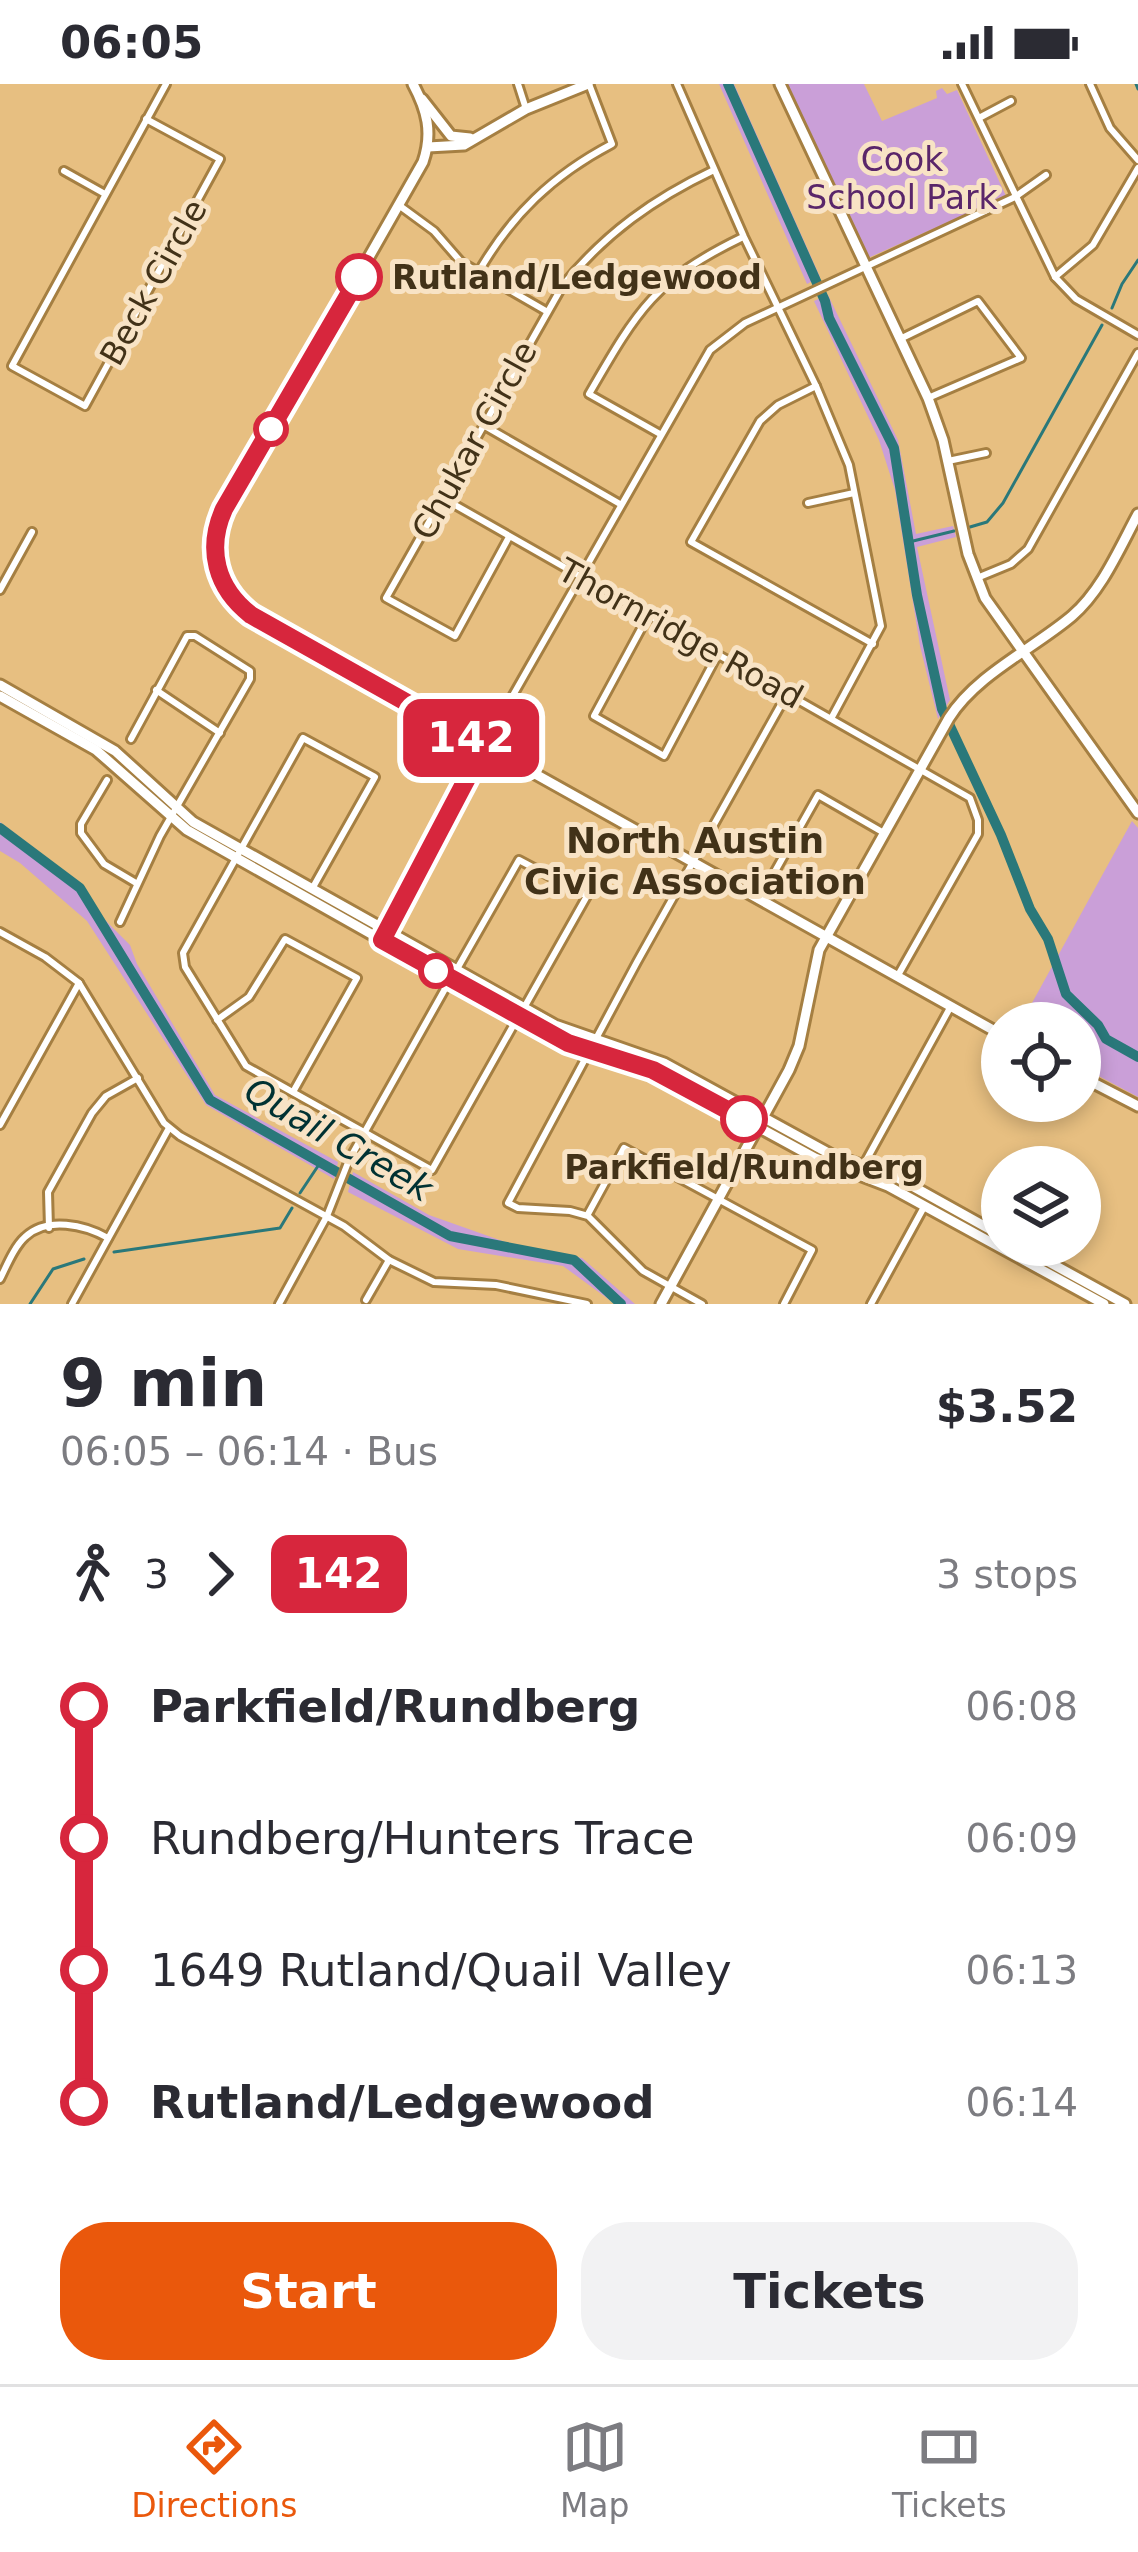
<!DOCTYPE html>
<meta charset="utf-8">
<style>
body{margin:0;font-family:"DejaVu Sans",sans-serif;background:#f2f2f3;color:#2b2b33;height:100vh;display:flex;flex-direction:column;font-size:45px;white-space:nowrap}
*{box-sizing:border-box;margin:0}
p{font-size:39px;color:#7c7c81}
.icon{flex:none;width:66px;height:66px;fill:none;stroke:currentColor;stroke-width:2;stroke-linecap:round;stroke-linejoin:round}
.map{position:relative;height:1220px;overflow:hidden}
.panel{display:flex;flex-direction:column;background:#fff;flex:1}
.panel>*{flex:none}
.badge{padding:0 24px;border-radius:18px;font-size:42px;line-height:78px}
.buttons{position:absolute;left:981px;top:918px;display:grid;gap:24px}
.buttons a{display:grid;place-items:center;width:120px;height:120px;border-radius:50%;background:#fff;box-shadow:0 6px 18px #0003;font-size:60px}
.map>.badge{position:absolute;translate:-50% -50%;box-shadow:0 0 0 6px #fff}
.legs{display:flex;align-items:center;gap:18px;height:132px;padding:0 60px;font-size:39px}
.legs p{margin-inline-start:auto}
.overview{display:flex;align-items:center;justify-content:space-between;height:204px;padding:0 60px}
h1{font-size:66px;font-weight:600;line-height:90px}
.button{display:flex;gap:24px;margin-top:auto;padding:24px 60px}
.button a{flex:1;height:138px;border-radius:48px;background:#ea580c;color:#fff;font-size:48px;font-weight:600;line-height:138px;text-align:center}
.button a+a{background:#f2f2f3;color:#2b2b33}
ul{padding:0 60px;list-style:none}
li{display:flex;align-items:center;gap:42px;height:132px;font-size:45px}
li i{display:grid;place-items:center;width:18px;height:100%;margin:0 15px;background:currentColor}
li i::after{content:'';width:30px;height:30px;margin:-15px;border:9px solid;border-radius:50%;background:#fff}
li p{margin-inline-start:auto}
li:first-child i{background:linear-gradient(#0000 50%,currentColor 0)}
li:last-child i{background:linear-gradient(currentColor 50%,#0000 0)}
.status{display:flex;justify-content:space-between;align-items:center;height:84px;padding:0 60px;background:#fff;direction:ltr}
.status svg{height:33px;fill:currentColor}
.dock{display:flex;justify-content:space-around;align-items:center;height:168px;border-top:3px solid #e1e1e2;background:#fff;font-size:33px;color:#7c7c81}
.dock a{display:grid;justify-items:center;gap:6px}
.dock .selected{color:#ea580c}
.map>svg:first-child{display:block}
.green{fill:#ca9fd8}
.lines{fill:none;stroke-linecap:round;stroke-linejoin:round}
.stream{stroke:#2a787a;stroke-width:3}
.river{stroke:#2a787a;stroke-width:10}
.street-casing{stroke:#a57f42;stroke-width:12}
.secondary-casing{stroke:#a57f42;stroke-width:15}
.street{stroke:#fff;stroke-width:6}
.secondary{stroke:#fff;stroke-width:9}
.line-1-casing{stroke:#fff;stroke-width:27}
.line-1{stroke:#d7263d;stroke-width:18}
.stop-1-dot{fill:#fff;stroke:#d7263d;stroke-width:6}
.labels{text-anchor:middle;stroke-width:10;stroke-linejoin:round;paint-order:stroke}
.park-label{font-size:33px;fill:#5a266a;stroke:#f8e3c5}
.stop-label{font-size:33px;font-weight:bold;fill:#423218;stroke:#f8e3c5;text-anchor:start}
.street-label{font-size:33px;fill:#423218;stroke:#f8e3c5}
.neighbourhood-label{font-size:36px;font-weight:bold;fill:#423218;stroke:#f8e3c5}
.water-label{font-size:36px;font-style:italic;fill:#003233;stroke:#f8e3c5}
</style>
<div class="status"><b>06:05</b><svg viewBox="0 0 49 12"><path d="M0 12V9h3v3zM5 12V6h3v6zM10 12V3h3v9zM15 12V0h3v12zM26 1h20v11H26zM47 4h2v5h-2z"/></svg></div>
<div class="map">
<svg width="1138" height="1220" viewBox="0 0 1138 1220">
<rect width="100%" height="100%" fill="#e7bf81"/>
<!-- green -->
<g class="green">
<polygon points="719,0 734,0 820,193 807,200"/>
<polygon points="785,0 864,0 882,37 937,14 936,7 942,4 947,10 957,6 1006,112 868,174"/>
<polygon points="828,211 898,356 916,450 953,442 956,453 917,463 950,616 938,635 920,562 895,406 879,356 814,217"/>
<polygon points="1132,737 1138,744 1138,1013 1080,982 1080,939 1021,939"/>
<polygon points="0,738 77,797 100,831 130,861 137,880 215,1011 338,1078 334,1095 206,1021 87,837 20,779 0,767"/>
<polygon points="353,1088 429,1131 508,1159 582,1174 635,1220 615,1220 563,1182 458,1165 348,1108"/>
</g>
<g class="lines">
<!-- stream -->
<g class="stream">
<polyline points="1136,0 1138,5"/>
<polyline points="1112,224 1122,200 1138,176"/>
<polyline points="970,443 987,438 1003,419 1102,241"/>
<polyline points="909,458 954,447"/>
<polyline points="300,1109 320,1079"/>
<polyline points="114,1168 280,1144 292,1124"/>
<polyline points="30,1220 53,1185 84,1175"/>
</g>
<!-- river -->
<g class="river">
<polyline points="728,0 825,217 829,234 894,364 917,511 942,625 1001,751 1030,825 1048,855 1066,910 1098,941 1106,955 1138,973"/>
<polyline points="0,744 80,804 210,1016 450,1152 574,1176 621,1220"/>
</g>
<defs>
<g id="street">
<polyline points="518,0 526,25"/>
<polyline points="677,0 744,153 816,302 849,381 881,542 832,633"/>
<polyline points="962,0 1055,193 1076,215 1138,251"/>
<polyline points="1090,0 1110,44 1138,76"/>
<polyline points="979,34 1011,17"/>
<polyline points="146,35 220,75 85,322 12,282 166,0"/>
<polyline points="64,87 105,110"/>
<polyline points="400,122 434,147 461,178 546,227"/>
<path d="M478,189c33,-58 75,-98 134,-129l-23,-60"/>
<polyline points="1055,193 1093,161 1138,84"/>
<polyline points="900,255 978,217 1021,274 928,314"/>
<polyline points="816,302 778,321 760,337 691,458 873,560"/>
<polyline points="483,341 620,420"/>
<path d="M660,350l-71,-40c48,-83 65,-114 154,-157"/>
<polyline points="948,377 986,369"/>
<polyline points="441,413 970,714 978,736 978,750 897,893"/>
<polyline points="808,419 854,409"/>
<path d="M509,453l-54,99 -69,-38 177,-313c43,-52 90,-86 151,-115"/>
<polyline points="977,494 1011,480 1028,465 1138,269"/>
<polyline points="0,506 32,448"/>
<polyline points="648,532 594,632 664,672 718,570"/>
<polyline points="156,606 220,649"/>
<polyline points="107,696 81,740 81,749 104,780 136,799"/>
<polyline points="312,805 375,693 303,654 183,869 185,883 246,982 432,1086 518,933"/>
<polyline points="760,814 818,711 884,749"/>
<polyline points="120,838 160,752 250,595 250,587 195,552 187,552 131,655"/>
<polyline points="386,847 484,662 710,266 745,239 1015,113 1046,91"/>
<polyline points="0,848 45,873 79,899 164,1039 180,1052 344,1142 389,1176 434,1198 496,1201 587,1220"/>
<polyline points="457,885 519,776 587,812 525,922"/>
<polyline points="217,936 249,913 285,855 357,894 293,1008"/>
<polyline points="0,1041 79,899"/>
<polyline points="863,1082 951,922"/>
<polyline points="588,1130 624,1064 812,1166 784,1220"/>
<polyline points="49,1144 48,1108 92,1029 106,1012 138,994"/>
<path d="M0,1195c7,-14 14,-32 25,-42 22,-21 60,-12 83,1"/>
<polyline points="366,1216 389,1176"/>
<polyline points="72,1220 169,1044"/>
<polyline points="279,1220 327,1132 349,1076 450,896"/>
<polyline points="702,1220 643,1187 588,1132 570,1127 518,1124 508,1119 637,878 787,610"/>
<polyline points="871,1220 924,1123"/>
</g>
<g id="secondary">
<path d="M413,0c14,26 20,49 10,78l-203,357c-12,38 0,72 31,96l751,420"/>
<polyline points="780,0 928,314 943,356 968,470 985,514 1138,729"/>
<polyline points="422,15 451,52 470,54"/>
<polyline points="428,63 464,61 526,25 588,0"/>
<polyline points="0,601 115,667 193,738 555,941 664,979 832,1071 896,1093 1002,1152"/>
<polyline points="0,612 96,666 187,746 550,951 653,986 815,1074 888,1102 1104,1220"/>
<polyline points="1080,992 1138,1022"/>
<polyline points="1018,1161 1125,1220"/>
<path d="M661,1220l128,-234 10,-24 20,-96 130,-232c28,-44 84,-69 123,-102 30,-26 47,-67 66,-102"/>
</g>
</defs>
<!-- street casing -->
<use href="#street" class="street-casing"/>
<!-- secondary casing -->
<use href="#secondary" class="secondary-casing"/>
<!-- street -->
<use href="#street" class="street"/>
<!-- secondary -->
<use href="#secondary" class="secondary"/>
</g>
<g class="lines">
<defs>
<path id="line-1" d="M359,193l-135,232c-18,40 -8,79 27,106l233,131 -102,194 186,103 85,27 91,49"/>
</defs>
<!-- line-1 casing -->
<use href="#line-1" class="line-1-casing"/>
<!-- line-1 -->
<use href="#line-1" class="line-1"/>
</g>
<!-- markers -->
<g class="stop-1-dot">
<circle cx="359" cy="193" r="21"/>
<circle cx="271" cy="345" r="15"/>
<circle cx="436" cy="887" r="15"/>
<circle cx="744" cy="1035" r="21"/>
</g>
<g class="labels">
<!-- park labels -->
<g class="park-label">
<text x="902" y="87">Cook<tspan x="902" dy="38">School Park</tspan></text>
</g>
<!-- stop labels -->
<g class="stop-label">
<text x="392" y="205">Rutland/Ledgewood</text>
<text x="744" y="1095" text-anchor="middle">Parkfield/Rundberg</text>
</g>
<!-- street labels -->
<g class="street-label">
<text transform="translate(153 198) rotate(-61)" y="12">Beck Circle</text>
<text transform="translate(474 356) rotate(-61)" y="12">Chukar Circle</text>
<text transform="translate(681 549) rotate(29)" y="12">Thornridge Road</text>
</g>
<!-- neighbourhood labels -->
<g class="neighbourhood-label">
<text x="695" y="769">North Austin<tspan x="695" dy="41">Civic Association</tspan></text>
</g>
<!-- water labels -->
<g class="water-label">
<text transform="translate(339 1055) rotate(30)" y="13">Quail Creek</text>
</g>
</g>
</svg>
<div class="buttons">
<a><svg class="icon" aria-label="locate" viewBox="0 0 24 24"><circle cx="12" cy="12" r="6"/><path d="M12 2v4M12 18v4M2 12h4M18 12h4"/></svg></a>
<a><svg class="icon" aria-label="layers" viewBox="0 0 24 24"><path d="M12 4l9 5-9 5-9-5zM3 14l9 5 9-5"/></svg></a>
</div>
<b class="badge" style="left:471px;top:654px;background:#d7263d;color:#fff">142</b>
</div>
<section class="panel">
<div class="overview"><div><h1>9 min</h1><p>06:05 – 06:14 · Bus</p></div><b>$3.52</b></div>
<div class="legs"><svg class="icon" aria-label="walk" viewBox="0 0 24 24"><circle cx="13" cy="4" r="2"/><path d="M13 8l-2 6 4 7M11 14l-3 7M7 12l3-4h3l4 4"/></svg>3<svg class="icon" aria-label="forward" viewBox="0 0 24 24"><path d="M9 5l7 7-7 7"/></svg><b class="badge" style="background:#d7263d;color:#fff">142</b><p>3 stops</p></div>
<ul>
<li><i style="color:#d7263d"></i><b>Parkfield/Rundberg</b><p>06:08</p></li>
<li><i style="color:#d7263d"></i><span>Rundberg/Hunters Trace</span><p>06:09</p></li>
<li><i style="color:#d7263d"></i><span>1649 Rutland/Quail Valley</span><p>06:13</p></li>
<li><i style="color:#d7263d"></i><b>Rutland/Ledgewood</b><p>06:14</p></li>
</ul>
<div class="button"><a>Start</a><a>Tickets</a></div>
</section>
<nav class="dock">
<a class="selected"><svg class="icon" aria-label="directions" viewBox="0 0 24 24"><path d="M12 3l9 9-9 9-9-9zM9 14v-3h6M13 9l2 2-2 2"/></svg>Directions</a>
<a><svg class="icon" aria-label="map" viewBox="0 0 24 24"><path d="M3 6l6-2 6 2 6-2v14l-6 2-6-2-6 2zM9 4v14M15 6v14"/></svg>Map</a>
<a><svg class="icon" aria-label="tickets" viewBox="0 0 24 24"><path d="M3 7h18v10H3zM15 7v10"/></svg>Tickets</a>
</nav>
